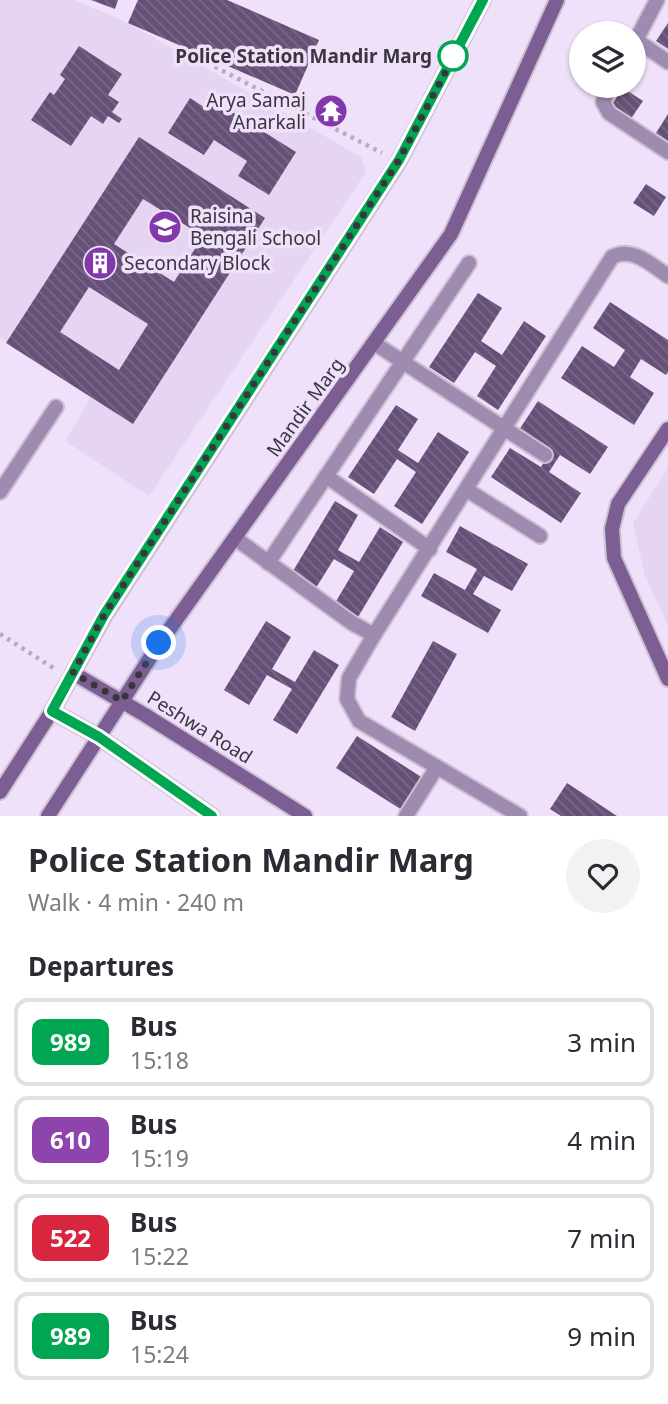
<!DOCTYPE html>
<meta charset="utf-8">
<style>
body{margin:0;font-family:"Noto Sans",sans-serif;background:#f2f2f3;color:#2b2b33;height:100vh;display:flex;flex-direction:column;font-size:26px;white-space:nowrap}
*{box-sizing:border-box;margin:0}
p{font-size:23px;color:#7c7c81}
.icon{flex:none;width:38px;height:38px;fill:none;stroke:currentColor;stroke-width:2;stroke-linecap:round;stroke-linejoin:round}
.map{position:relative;height:816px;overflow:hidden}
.drawer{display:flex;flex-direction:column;background:#fff;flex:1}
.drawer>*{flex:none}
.badge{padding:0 14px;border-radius:10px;font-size:24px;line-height:46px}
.fabs{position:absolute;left:569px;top:21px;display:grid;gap:14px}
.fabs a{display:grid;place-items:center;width:77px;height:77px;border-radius:50%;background:#fff;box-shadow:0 2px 5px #0004;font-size:35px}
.you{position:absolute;width:35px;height:35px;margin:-18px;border:5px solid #fff;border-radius:50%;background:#1a73e8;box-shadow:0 0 0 10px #1a73e833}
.map>.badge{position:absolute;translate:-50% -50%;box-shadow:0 0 0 4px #fff}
h2{padding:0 28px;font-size:26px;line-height:63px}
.round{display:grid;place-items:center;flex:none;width:74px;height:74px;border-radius:37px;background:#f2f2f3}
.head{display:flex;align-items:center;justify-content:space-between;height:119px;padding:0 28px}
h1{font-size:33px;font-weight:700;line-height:52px}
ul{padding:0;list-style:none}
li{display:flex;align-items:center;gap:21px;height:88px;margin:0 14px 10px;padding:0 14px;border:4px solid #e1e1e2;border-radius:14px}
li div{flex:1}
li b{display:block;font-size:26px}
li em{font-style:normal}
li .badge{min-width:77px;font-weight:700;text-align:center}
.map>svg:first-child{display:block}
.built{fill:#e5d4f2}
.building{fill:url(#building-back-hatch);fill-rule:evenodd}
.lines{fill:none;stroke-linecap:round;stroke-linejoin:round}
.lane-casing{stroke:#cbbfd4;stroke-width:18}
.street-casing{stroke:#cbbfd4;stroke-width:18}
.secondary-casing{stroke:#cbbfd4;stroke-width:18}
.path{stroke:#b7acbf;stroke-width:4.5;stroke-dasharray:3.5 5;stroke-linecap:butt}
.lane{stroke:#a08bb0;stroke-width:14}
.street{stroke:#a08bb0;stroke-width:14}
.secondary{stroke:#7d5e93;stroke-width:14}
.line-casing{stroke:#fff;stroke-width:16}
.line{stroke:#00a651;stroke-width:10}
.walk{stroke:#3b353f;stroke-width:7;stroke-dasharray:0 12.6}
.stop-dot{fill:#fff;stroke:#00a651;stroke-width:3.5}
.labels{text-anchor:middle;stroke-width:7;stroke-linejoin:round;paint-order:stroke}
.stop-label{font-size:19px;font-weight:bold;fill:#3b353f;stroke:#efe1f9;text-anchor:end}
.poi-label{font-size:19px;fill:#3b353f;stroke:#efe1f9;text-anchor:start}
.street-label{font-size:19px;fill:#3b353f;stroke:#efe1f9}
</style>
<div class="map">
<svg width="668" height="816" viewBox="0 0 668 816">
<defs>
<pattern id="building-back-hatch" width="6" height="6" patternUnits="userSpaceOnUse" patternTransform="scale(1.75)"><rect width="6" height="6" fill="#675078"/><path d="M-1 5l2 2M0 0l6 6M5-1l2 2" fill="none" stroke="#7a6787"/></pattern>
</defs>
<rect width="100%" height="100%" fill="#efe1f9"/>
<!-- built -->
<g class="built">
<polygon points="0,0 75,0 128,23 361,157 366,172 149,496 65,441 91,397 0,337"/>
<polygon points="668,468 668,625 645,576 633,523"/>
</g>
<!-- building -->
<g class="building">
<polygon points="91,0 118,0 115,9"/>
<polygon points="138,0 227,0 319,40 295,95 128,23"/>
<polygon points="668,23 668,49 656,41"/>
<polygon points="79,46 122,74 108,95 119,102 112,112 122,119 119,123 108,116 103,124 91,116 71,146 31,120 50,92 54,95 65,79 60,75"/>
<polygon points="623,88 643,101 630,120 610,107"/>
<polygon points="190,98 207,109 213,100 296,152 269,195 238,176 247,161 214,140 204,155 168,133"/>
<polygon points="668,114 668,141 656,133"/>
<path d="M139,137l126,81 -132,206 -127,-81zM143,199l60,37 -29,46 -60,-38zM89,287l59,37 -29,46 -59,-38z"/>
<polygon points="646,184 666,197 654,216 633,203"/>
<polygon points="478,293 502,308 481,341 502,355 524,321 546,336 498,410 477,396 496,366 475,352 454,383 429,367"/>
<polygon points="610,302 668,340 668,372 666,375 641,359 630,377 654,393 634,425 561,378 582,346 614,367 625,350 593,328"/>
<polygon points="538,401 608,447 590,474 560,455 549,472 581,493 561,523 491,477 510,448 541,467 551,451 519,430"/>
<polygon points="396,405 418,419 398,450 418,463 438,432 469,452 422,524 394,506 416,472 397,459 374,494 348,477"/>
<polygon points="335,501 358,515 338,550 359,562 380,527 403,542 358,617 335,603 354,571 334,559 314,591 290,576"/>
<polygon points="460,526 528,564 512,591 484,576 473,594 501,610 488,633 421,596 434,573 465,590 477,569 446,552"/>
<polygon points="266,621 291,637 272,669 295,682 314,650 339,665 297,734 273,720 292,689 267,675 249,705 224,690"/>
<polygon points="433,641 457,654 415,731 391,717"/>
<polygon points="357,736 423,778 402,810 336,768"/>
<polygon points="567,783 617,816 561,816 550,809"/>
</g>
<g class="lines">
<defs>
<polyline id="lane" points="0,492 56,407"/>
<g id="street">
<polyline points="636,40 668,62"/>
<polyline points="634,44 657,0"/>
<polyline points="610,86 603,102 609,113 668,152"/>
<polyline points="374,343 545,455"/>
<polyline points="326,476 430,549"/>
<polyline points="467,490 540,536"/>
<path d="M235,538l117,85 22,12 238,-378c21,-11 39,8 56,19"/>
<polyline points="268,563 469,263"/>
<polyline points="374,635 349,678 347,699 359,721 520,816"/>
<polyline points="406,816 437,767"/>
</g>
<g id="secondary">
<polyline points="668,429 618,504 612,529 614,558 668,679"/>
<polyline points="73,673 145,715 305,816"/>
<polyline points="52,711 99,737 212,816"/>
<polyline points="0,792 52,711 105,615 399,161 483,0"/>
<polyline points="48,816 159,644 451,234 557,0"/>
</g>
</defs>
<!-- lane casing -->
<use href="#lane" class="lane-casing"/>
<!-- street casing -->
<use href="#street" class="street-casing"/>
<!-- secondary casing -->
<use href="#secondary" class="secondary-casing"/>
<!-- path -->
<g class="path">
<polyline points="192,55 382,153"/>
<polyline points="0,634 55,669"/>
</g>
<!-- lane -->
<use href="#lane" class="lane"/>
<!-- street -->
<use href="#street" class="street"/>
<!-- secondary -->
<use href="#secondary" class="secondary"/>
</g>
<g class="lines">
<defs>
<polyline id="line" points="212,816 99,737 52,711 104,615 399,160 483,0"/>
</defs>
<!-- line casing -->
<use href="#line" class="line-casing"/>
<!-- line -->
<use href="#line" class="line"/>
<!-- walk -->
<polyline class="walk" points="159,643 122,701 73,673 104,615 399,160 459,46 453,56"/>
</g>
<!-- icons -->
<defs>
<symbol id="temple-disc" viewBox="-11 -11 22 22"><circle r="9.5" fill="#8239ac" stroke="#efe1f9"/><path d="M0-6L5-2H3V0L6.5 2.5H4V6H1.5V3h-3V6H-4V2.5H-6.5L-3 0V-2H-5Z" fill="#fff"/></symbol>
<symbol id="school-disc" viewBox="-11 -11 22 22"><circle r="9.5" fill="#8239ac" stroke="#efe1f9"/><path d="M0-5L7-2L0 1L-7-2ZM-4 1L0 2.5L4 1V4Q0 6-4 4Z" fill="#fff"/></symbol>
<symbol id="building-disc" viewBox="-11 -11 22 22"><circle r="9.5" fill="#8239ac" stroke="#efe1f9"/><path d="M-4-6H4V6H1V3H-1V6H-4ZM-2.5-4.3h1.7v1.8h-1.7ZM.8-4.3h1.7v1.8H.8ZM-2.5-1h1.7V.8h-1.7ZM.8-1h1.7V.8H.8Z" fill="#fff"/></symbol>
</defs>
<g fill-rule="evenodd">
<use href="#temple-disc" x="312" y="92" width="38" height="38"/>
<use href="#school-disc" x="146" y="208" width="38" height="38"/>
<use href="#building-disc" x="81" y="244" width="38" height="38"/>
</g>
<!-- markers -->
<circle class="stop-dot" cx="453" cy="56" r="14"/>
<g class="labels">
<!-- stop labels -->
<g class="stop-label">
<text x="432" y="63">Police Station Mandir Marg</text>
</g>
<!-- poi labels -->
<g class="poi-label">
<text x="306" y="107" text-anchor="end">Arya Samaj<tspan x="306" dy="22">Anarkali</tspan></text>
<text x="190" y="223">Raisina<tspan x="190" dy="22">Bengali School</tspan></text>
<text x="124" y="270">Secondary Block</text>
</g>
<!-- street labels -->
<g class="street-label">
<text transform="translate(305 407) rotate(-54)" y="7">Mandir Marg</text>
<text transform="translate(200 727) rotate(32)" y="7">Peshwa Road</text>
</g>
</g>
</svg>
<div class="fabs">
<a><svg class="icon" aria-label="layers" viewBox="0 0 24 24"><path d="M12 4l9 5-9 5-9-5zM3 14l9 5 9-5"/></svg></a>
</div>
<div class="you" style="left:159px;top:643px"></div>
</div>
<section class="drawer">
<div class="head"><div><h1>Police Station Mandir Marg</h1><p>Walk · 4 min · 240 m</p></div><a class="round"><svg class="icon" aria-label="heart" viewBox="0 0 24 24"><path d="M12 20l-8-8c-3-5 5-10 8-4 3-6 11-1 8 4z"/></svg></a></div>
<h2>Departures</h2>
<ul>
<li><span class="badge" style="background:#00a651;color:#fff">989</span><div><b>Bus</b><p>15:18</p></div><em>3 min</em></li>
<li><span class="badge" style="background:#8e44ad;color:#fff">610</span><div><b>Bus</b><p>15:19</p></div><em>4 min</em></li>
<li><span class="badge" style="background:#d7263d;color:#fff">522</span><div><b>Bus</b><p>15:22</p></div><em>7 min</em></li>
<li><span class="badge" style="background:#00a651;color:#fff">989</span><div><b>Bus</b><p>15:24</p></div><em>9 min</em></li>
</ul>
</section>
